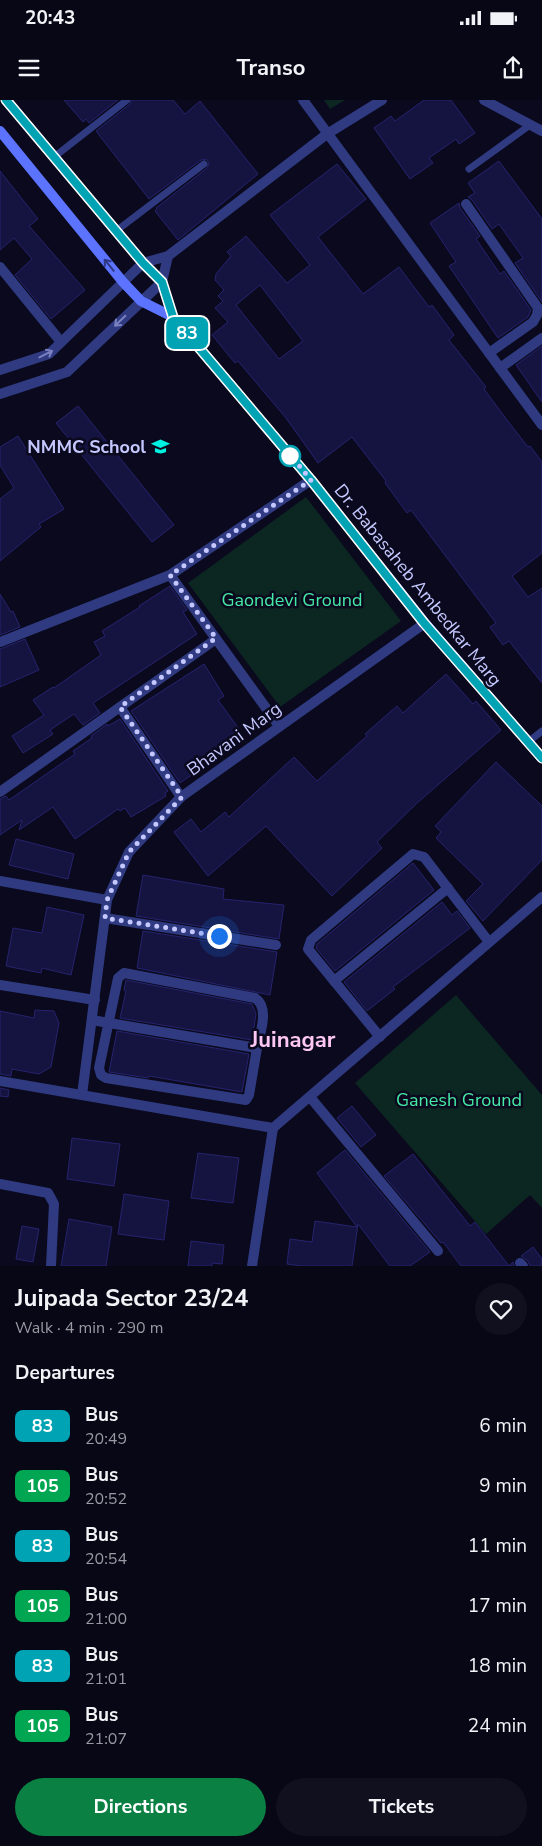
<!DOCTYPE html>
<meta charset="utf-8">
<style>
body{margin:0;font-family:"Nunito Sans",sans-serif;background:#11101f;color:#f1f3f6;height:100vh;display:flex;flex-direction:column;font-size:19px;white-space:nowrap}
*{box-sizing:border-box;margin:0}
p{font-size:16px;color:#9899a1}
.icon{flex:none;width:28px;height:28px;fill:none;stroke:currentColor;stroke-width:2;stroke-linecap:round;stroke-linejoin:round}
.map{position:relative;height:1166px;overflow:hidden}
.drawer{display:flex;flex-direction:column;background:#080716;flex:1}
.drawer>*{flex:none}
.badge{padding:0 10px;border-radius:8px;font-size:18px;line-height:32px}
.you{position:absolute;width:25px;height:25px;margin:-12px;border:4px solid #fff;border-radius:50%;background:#1a73e8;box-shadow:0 0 0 8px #1a73e833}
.map>.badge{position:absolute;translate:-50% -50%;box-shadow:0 0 0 2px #fff}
h2{padding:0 15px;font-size:19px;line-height:45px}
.round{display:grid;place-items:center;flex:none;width:52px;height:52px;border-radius:26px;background:#11101f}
.overview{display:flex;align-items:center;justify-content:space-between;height:85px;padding:0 15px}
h1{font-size:24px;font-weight:700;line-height:38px}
.cta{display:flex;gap:10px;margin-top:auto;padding:10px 15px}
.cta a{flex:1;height:58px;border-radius:30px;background:#0b8043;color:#fff;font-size:20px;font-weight:700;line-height:58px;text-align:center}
.cta a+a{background:#11101f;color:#f1f3f6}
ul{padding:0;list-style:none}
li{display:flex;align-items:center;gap:15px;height:60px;padding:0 15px}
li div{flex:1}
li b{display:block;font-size:19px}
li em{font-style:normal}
li .badge{min-width:55px;font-weight:700;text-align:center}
.status{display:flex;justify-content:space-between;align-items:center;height:35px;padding:0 25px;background:#080716;direction:ltr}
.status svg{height:14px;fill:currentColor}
header{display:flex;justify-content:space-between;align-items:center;height:65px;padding:0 15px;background:#080716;font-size:22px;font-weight:700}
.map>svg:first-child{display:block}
.green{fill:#0c2722}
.building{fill:#151440;stroke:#26236e;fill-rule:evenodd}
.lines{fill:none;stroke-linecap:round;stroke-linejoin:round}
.service{stroke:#2f3a81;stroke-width:7}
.minor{stroke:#2f3a81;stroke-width:10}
.secondary{stroke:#5c73ff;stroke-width:10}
.oneway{stroke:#2f3983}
.oneway2{stroke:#7a81c0}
.line-casing{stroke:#fff;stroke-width:11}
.line{stroke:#00a3b4;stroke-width:8}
.walk{stroke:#c5c8ff;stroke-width:5;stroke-dasharray:0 9}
.stop-dot{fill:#fff;stroke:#00a3b4;stroke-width:2.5}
.labels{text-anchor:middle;stroke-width:5;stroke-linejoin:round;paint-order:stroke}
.poi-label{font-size:18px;font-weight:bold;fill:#c5c8ff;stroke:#0a091d;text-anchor:end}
.street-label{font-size:18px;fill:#c5c8ff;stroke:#0a091d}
.park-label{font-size:18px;fill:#46eaa6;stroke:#0a091d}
.district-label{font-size:22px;font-weight:bold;fill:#ffc7f4;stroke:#0a091d}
</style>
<div class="status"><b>20:43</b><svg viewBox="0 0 49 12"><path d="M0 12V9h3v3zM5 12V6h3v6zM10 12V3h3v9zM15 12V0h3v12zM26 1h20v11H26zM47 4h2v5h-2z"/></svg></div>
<header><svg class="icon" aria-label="menu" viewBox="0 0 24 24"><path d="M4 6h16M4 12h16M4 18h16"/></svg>Transo<svg class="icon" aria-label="share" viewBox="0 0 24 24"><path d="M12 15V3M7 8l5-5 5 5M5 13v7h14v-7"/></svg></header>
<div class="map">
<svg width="542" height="1166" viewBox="0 0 542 1166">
<rect width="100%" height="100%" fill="#0a091d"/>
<!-- green -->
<g class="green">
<polygon points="324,0 345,0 330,9"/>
<polygon points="306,397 401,521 280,607 188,483"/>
<polygon points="456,895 542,995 542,1108 530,1095 486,1134 355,983"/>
</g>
<!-- building -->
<g class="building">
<polygon points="64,0 118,0 89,23 86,19 83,22"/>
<polygon points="132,0 173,0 185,14 200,1 258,74 178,140 155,111 157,109 156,108 207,68 209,63 206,59 201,60 149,99 96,31 130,4"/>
<polygon points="424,0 451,0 475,33 459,44 456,39 429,58 433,63 410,79 374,28 391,16 395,21"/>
<polygon points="499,61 542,119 542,202 515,163 523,158 499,124 492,129 472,100 468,97 475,93 468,83"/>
<path d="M337,64l29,35 -48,38 45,57 36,-27 30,40 3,-2 22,30 -5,5 37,47 -2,2 23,31 21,27 2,-1 12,16v91l-30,23 16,21 14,-9v95l-33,-42 -6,4 -13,-18 6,-4 -85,-113 -4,3 -22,-30 1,-2 -34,-44 -34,26 -32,-45 -48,-57 -3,2 -23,-28 16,-13 -13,-14 8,-7 -5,-5 6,-6 -9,-10 1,-6 15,-18 -4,-4 19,-16 41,47 23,-18 -40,-50zM260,185l43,56 -24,18 -43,-54z"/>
<polygon points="0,71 38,119 29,126 85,190 51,219 15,175 32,159 14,138 0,150"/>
<polygon points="459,103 460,108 480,136 476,139 500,174 504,171 531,210 528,217 498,238 449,166 456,162 430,123"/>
<polygon points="542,246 542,302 516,265"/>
<polygon points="78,306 174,425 152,442 56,323"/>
<polygon points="18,336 64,409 39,424 41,427 0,461 0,399 14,388 0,365 0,347"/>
<polygon points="170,486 187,510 183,512 197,534 93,603 100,613 83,625 74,614 50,630 53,634 23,653 12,636 44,615 33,600 53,587 54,588 101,555 94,542 105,536 102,531 140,507 139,506"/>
<polygon points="0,494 11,512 13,511 20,527 0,535"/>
<polygon points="25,539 39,570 0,587 0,549"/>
<polygon points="204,564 224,596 218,600 239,629 230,635 236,644 180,683 131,611"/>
<polygon points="446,574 473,604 476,601 501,630 416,704 377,742 382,748 332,796 266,726 208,776 174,732 191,719 201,732 225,712 229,717 294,657 317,681 367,636 365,634 397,606 403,613"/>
<polygon points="120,619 168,691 165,693 166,696 131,717 125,708 120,711 118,709 75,739 53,707 19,730 22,720 0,735 0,699 6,696 9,700 75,654 73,651 92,638 91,636 107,624 108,626"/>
<polygon points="496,662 542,706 542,760 483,821 466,801 483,784 436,738 441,732 435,726"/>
<polygon points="16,739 74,754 68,779 9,765"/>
<polygon points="413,763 434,790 335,871 316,848 317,844"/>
<polygon points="143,775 224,789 223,799 284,805 279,839 136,816"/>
<polygon points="442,802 452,815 457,811 470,828 393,887 395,889 367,911 344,882"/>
<polygon points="47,807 84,815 71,875 42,868 41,873 6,866 13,828 42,833"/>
<polygon points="143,831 277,852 270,895 137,868"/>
<polygon points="126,880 252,904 256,914 252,940 120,918 126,891 124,890"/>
<polygon points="35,910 54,911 59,923 51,967 39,974 12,969 11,976 0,974 0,911 34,918"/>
<polygon points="117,931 249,954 242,992 149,976 148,978 109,972"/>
<polygon points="0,988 9,990 8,997 0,996"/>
<polygon points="352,1006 376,1035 361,1047 337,1018"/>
<polygon points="72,1038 120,1044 114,1086 67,1079"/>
<polygon points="345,1050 430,1152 410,1166 390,1166 358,1124 352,1166 301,1166 287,1164 290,1139 312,1142 315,1121 357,1127 317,1073"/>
<polygon points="198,1053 239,1058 233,1103 191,1098"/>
<polygon points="413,1054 470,1126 475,1122 509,1166 513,1162 514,1166 461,1166 443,1142 441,1143 384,1076"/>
<polygon points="124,1094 169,1101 164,1140 118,1134"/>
<polygon points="69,1119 112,1127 106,1166 61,1166"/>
<polygon points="22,1126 39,1129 33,1162 16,1159"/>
<polygon points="191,1141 224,1145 222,1164 212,1163 212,1166 188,1166"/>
<polygon points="533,1147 542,1159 542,1166 530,1166 528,1161 521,1156"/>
</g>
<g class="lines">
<!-- service -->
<g class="service">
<polyline points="54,57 127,0"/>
<polyline points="469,69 530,25"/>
<polyline points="116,131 204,64"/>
<polyline points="528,642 542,631"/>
</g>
<!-- minor -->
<g class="minor">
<polyline points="303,0 542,325"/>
<polyline points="484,0 542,31"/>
<polyline points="466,104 538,208 537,215 533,222 489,253"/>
<polyline points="0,167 61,242"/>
<polyline points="500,268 542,238"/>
<polyline points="0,270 49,254 143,163 168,156 327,34 382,0"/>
<polyline points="0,294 67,272 162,182 168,156"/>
<polyline points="170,475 279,626"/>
<polyline points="0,542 170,475 311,380"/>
<polyline points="120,607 181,697"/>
<polyline points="0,692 216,539"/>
<polyline points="0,781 107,800"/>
<polyline points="105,818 276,845"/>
<polyline points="334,881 448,788"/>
<polyline points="0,885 95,900"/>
<path d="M92,920l17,3 148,25 -8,47 -3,5 -140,-22 -5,-3 -2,-7 19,-90 6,-5 131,25c15,10 5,35 2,50"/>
<polyline points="380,937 308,849 311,840 413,754 424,757 489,842"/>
<polyline points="0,981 273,1028 542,797"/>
<polyline points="82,995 107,800 129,752 181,697 425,523"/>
<polyline points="310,997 438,1151"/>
<polyline points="0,1084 48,1093 54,1104 51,1166"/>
<polyline points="520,1163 523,1166"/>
<polyline points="252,1166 273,1028"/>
</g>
<!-- secondary -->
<g class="secondary">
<polyline points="6,0 143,163 162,182 173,217 311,380 425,523 542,658"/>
<polyline points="0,31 123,182 141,201 173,217"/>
</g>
</g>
<!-- one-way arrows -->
<defs><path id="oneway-shaft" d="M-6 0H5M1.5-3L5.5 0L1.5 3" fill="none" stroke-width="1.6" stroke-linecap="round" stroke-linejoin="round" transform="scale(1.25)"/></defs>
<use class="oneway" href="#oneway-shaft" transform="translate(109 165) rotate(-129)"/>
<g class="oneway2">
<use href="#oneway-shaft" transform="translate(120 221) rotate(136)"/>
<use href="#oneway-shaft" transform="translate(46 254) rotate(-27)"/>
</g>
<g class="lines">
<defs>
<polyline id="line" points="6,0 143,163 162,182 173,217 311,380 424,523 542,658"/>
</defs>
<!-- line casing -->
<use href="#line" class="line-casing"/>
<!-- line -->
<use href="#line" class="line"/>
<!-- walk -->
<polyline class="walk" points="219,836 105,818 107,800 129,752 182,697 120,607 216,538 170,475 311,380 286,350 290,356"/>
</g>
<!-- icons -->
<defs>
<symbol id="school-bare" viewBox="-9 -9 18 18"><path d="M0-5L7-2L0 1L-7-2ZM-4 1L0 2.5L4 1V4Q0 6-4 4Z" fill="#00f0e1" stroke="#0a091d" stroke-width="2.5" paint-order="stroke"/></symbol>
</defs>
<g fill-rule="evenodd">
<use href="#school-bare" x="148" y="334" width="25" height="25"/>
</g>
<!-- markers -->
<circle class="stop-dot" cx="290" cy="356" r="10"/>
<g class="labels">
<!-- poi labels -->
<g class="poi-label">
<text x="146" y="353">NMMC School</text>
</g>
<!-- street labels -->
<g class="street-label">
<text transform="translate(418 485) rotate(51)" y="6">Dr. Babasaheb Ambedkar Marg</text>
<text transform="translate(234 639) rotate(-36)" y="6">Bhavani Marg</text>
</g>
<!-- park labels -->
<g class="park-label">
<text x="292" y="506">Gaondevi Ground</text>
<text x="459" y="1006">Ganesh Ground</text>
</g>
<!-- district labels -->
<g class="district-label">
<text x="293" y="947">Juinagar</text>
</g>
</g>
</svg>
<div class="you" style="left:219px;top:836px"></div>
<b class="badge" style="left:187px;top:233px;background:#00a3b4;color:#fff">83</b>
</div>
<section class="drawer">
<div class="overview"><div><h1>Juipada Sector 23/24</h1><p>Walk · 4 min · 290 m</p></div><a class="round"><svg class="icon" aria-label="heart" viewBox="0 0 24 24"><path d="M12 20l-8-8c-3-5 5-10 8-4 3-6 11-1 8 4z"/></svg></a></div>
<h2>Departures</h2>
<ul>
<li><span class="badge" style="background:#00a3b4;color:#fff">83</span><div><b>Bus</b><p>20:49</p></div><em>6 min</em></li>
<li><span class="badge" style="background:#00a651;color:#fff">105</span><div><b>Bus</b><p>20:52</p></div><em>9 min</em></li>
<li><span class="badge" style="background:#00a3b4;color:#fff">83</span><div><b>Bus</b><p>20:54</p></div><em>11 min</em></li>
<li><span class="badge" style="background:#00a651;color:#fff">105</span><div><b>Bus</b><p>21:00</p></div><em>17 min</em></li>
<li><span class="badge" style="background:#00a3b4;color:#fff">83</span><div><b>Bus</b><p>21:01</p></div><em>18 min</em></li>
<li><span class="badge" style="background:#00a651;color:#fff">105</span><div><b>Bus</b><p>21:07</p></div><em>24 min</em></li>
</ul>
<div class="cta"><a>Directions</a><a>Tickets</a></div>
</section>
